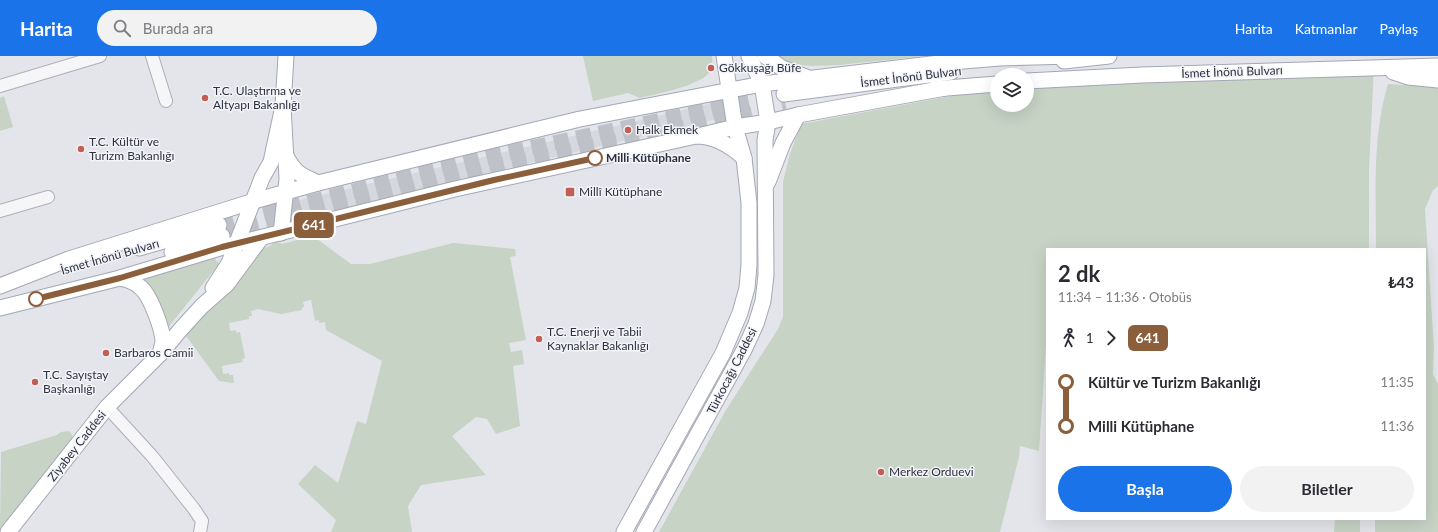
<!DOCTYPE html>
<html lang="tr">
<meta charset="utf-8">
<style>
body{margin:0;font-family:Lato,sans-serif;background:#f2f2f3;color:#2b2b33;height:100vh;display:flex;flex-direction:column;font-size:15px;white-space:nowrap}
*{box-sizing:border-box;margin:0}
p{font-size:13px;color:#7c7c81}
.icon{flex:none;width:22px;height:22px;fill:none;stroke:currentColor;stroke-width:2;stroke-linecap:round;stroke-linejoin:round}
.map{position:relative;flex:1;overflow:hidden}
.side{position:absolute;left:1046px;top:192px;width:380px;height:272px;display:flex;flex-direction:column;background:#fff;border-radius:0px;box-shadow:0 4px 16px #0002}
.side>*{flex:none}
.badge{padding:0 8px;border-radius:6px;font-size:14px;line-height:26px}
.buttons{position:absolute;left:990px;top:12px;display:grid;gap:8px}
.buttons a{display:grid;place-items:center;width:44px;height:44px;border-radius:50%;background:#fff;box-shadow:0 4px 16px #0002;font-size:20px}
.map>.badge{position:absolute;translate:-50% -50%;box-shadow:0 0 0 2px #fff}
.legs{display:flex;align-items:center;gap:6px;height:44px;padding:0 12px;font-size:13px}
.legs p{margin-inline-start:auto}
.overview{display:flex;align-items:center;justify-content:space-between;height:68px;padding:0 12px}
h1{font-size:22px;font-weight:700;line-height:30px}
.action{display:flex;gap:8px;margin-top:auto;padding:8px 12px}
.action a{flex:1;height:46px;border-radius:24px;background:#1a73e8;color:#fff;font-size:16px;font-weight:700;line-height:46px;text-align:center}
.action a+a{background:#f2f2f3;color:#2b2b33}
ul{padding:0 12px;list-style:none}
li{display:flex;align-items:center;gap:14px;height:44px;font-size:15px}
li i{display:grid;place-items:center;width:6px;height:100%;margin:0 5px;background:currentColor}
li i::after{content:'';width:10px;height:10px;margin:-5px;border:3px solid;border-radius:50%;background:#fff}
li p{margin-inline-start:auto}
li:first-child i{background:linear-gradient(#0000 50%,currentColor 0)}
li:last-child i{background:linear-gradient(currentColor 50%,#0000 0)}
header{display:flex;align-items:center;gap:24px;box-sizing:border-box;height:56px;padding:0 20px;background:#1a73e8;color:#fff}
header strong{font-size:19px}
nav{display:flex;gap:22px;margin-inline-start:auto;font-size:14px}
.search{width:280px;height:36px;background:#f2f2f3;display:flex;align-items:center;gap:10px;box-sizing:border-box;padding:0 14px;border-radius:22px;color:#7c7c81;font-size:15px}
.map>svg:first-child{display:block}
.built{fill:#d6d7df}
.green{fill:#c6d3c5}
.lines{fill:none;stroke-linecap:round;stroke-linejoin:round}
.major-tunnel{stroke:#bfc1c8;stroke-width:15;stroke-dasharray:15 8;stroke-linecap:butt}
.minor-casing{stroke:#acafb7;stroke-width:14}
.major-casing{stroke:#a4a7b5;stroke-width:17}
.minor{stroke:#f6f6f9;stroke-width:12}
.major{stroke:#fff;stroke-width:15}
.line-1-casing{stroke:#fff;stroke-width:9}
.line-1{stroke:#8b5e3c;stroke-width:6}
.poi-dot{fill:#c15e56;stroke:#f3f4f7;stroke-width:1.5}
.stop-1-dot{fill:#fff;stroke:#8b5e3c;stroke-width:2}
.labels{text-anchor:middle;stroke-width:3;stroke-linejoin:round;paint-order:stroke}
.poi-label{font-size:12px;fill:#2d3041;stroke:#f3f4f7;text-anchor:start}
.street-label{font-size:12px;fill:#2d3041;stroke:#f3f4f7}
.stop-label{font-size:12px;font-weight:bold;fill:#2d3041;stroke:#f3f4f7;text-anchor:start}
</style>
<header>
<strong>Harita</strong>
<div class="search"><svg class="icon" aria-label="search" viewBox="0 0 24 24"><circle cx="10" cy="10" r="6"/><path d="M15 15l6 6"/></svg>Burada ara</div>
<nav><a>Harita</a><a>Katmanlar</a><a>Paylaş</a></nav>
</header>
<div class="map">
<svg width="1438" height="476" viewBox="0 0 1438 476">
<rect width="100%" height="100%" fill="#e3e5ea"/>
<!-- built -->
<polygon class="built" points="717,46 721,62 533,106 300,164 296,145"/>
<!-- green -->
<g class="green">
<path d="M583,0h129c1,7 0,15 -6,20 -17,12 -46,17 -66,22l-12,-5 -35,8z"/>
<polygon points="774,0 924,0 839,9 811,10 781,6"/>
<polygon points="1374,11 1369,113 1369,193 1047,193 1047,290 1046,290 1039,395 1020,390 1019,401 1000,476 659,476 726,354 778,273 783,261 783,126 790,98 801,68 983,34 997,33 997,49 1027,49 1027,30"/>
<path d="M1388,28l50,3v99l-5,4 -8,19 9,138 -1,27 5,10v148h-63v-13h50v-270h-49c0,-55 -4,-112 12,-165z"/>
<polygon points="4,40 13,71 0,75 0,42"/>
<polygon points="313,180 351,208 370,208 453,187 515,193 516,200 510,201 526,284 509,287 511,296 522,294 524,308 513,310 520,370 496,378 487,363 476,361 452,380 486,419 421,429 408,450 412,476 331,476 336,464 298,428 315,409 338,427 357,365 366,368 382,305 326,274 325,266 319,267 319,264 315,265 311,244 303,246 304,251 302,252 302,254 281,258 258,253 251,255 252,260 249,260 249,263 229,267 230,275 236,274 236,277 240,276 245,302 242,303 243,306 222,310 223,318 229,317 229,319 233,319 234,327 219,325 181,273 263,192 270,190 276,185 282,188"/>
<polygon points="212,199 219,208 166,274 155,241 142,220"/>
<polygon points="69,375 72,379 73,383 0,473 1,396 57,379 61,376"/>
<polygon points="1335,463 1360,463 1360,476 1334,476"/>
</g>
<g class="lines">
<!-- major-tunnel -->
<g class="major-tunnel">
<polyline points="219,169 492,100 784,38"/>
<polyline points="222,180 495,110 786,51"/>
</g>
<defs>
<g id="minor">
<polyline points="152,0 166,45"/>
<polyline points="0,30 100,0"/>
<polyline points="0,155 48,141"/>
<polyline points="107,351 152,400 194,453 202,465 200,476"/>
</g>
<g id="major">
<polyline points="765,0 782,12 806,21"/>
<polyline points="1064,5 1109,0"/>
<polyline points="1393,16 1408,21 1438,24"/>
<polyline points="1027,25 1142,19 1438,10"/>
<polyline points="934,33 997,28"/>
<polyline points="784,38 951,16"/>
<polyline points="702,79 735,71 768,66 798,59 945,32"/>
<path d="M286,100c9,17 14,19 32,27"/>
<polyline points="768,126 783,87 798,59"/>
<polyline points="281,177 287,123 283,50 286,0"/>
<polyline points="139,192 219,169"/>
<polyline points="172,196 222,180"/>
<path d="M120,222c8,2 14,3 20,9 10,7 23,43 23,55 -1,4 -2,9 -3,12"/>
<polyline points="0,230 69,203 254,145 318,127 580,63 762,28 939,7 1000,2 1073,0"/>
<polyline points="213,232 229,207 262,122 271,106 283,50"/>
<path d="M0,252l120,-30 103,-31 232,-58 241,-53c19,0 34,9 48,22"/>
<polyline points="8,476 107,351 160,298 181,273 202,250 227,228 261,182"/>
<polyline points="624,476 723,297 740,257 747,232 749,209 749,147 744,102 735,71 724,0"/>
<polyline points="644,476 745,292 756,268 763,245 766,219 765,84 768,66 762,28 749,0"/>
</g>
</defs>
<!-- minor casing -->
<use href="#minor" class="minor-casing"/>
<!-- major casing -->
<use href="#major" class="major-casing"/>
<!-- minor -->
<use href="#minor" class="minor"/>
<!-- major -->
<use href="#major" class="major"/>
</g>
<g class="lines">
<defs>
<polyline id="line-1" points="36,243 120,222 222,191 494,124 595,102"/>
</defs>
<!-- line-1 casing -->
<use href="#line-1" class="line-1-casing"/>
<!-- line-1 -->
<use href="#line-1" class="line-1"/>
</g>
<!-- markers -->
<g class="poi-dot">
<circle cx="711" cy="12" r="4"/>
<circle cx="205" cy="42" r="4"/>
<circle cx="628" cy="74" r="4"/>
<circle cx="81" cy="93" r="4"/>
<rect x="565" y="131" width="10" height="10" rx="2"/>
<circle cx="539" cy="283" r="4"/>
<circle cx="106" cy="297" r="4"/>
<circle cx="35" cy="326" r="4"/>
<circle cx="881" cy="416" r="4"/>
</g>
<g class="stop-1-dot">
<circle cx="595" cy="102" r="7"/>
<circle cx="36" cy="243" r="7"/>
</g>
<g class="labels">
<!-- poi labels -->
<g class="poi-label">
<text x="719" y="16">Gökkuşağı Büfe</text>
<text x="213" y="39">T.C. Ulaştırma ve<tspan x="213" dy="14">Altyapı Bakanlığı</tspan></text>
<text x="636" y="78">Halk Ekmek</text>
<text x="89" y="90">T.C. Kültür ve<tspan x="89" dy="14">Turizm Bakanlığı</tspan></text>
<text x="579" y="140">Millî Kütüphane</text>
<text x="547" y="280">T.C. Enerji ve Tabii<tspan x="547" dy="14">Kaynaklar Bakanlığı</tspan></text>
<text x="114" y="301">Barbaros Camii</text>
<text x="43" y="323">T.C. Sayıştay<tspan x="43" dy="14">Başkanlığı</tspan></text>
<text x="889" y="420">Merkez Orduevi</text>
</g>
<!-- street labels -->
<g class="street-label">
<text transform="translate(1232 16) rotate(-2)" y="4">İsmet İnönü Bulvarı</text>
<text transform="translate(911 21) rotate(-7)" y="4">İsmet İnönü Bulvarı</text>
<text transform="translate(110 201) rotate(-16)" y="4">İsmet İnönü Bulvarı</text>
<text transform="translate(732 315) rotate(-63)" y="4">Türkocağı Caddesi</text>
<text transform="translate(77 390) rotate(-52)" y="4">Ziyabey Caddesi</text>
</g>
<!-- stop labels -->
<g class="stop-label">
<text x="606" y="106">Milli Kütüphane</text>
</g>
</g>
</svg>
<div class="buttons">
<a><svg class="icon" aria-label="layers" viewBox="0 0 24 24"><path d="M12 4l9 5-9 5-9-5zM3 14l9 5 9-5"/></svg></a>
</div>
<b class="badge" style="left:314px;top:169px;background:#8b5e3c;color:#fff">641</b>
<section class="side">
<div class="overview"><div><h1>2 dk</h1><p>11:34 – 11:36 · Otobüs</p></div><b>₺43</b></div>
<div class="legs"><svg class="icon" aria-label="walk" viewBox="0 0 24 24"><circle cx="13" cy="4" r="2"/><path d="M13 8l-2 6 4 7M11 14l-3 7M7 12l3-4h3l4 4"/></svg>1<svg class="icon" aria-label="forward" viewBox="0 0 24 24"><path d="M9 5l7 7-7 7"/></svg><b class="badge" style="background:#8b5e3c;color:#fff">641</b></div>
<ul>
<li><i style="color:#8b5e3c"></i><b>Kültür ve Turizm Bakanlığı</b><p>11:35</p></li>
<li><i style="color:#8b5e3c"></i><b>Milli Kütüphane</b><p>11:36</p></li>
</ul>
<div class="action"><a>Başla</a><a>Biletler</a></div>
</section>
</div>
